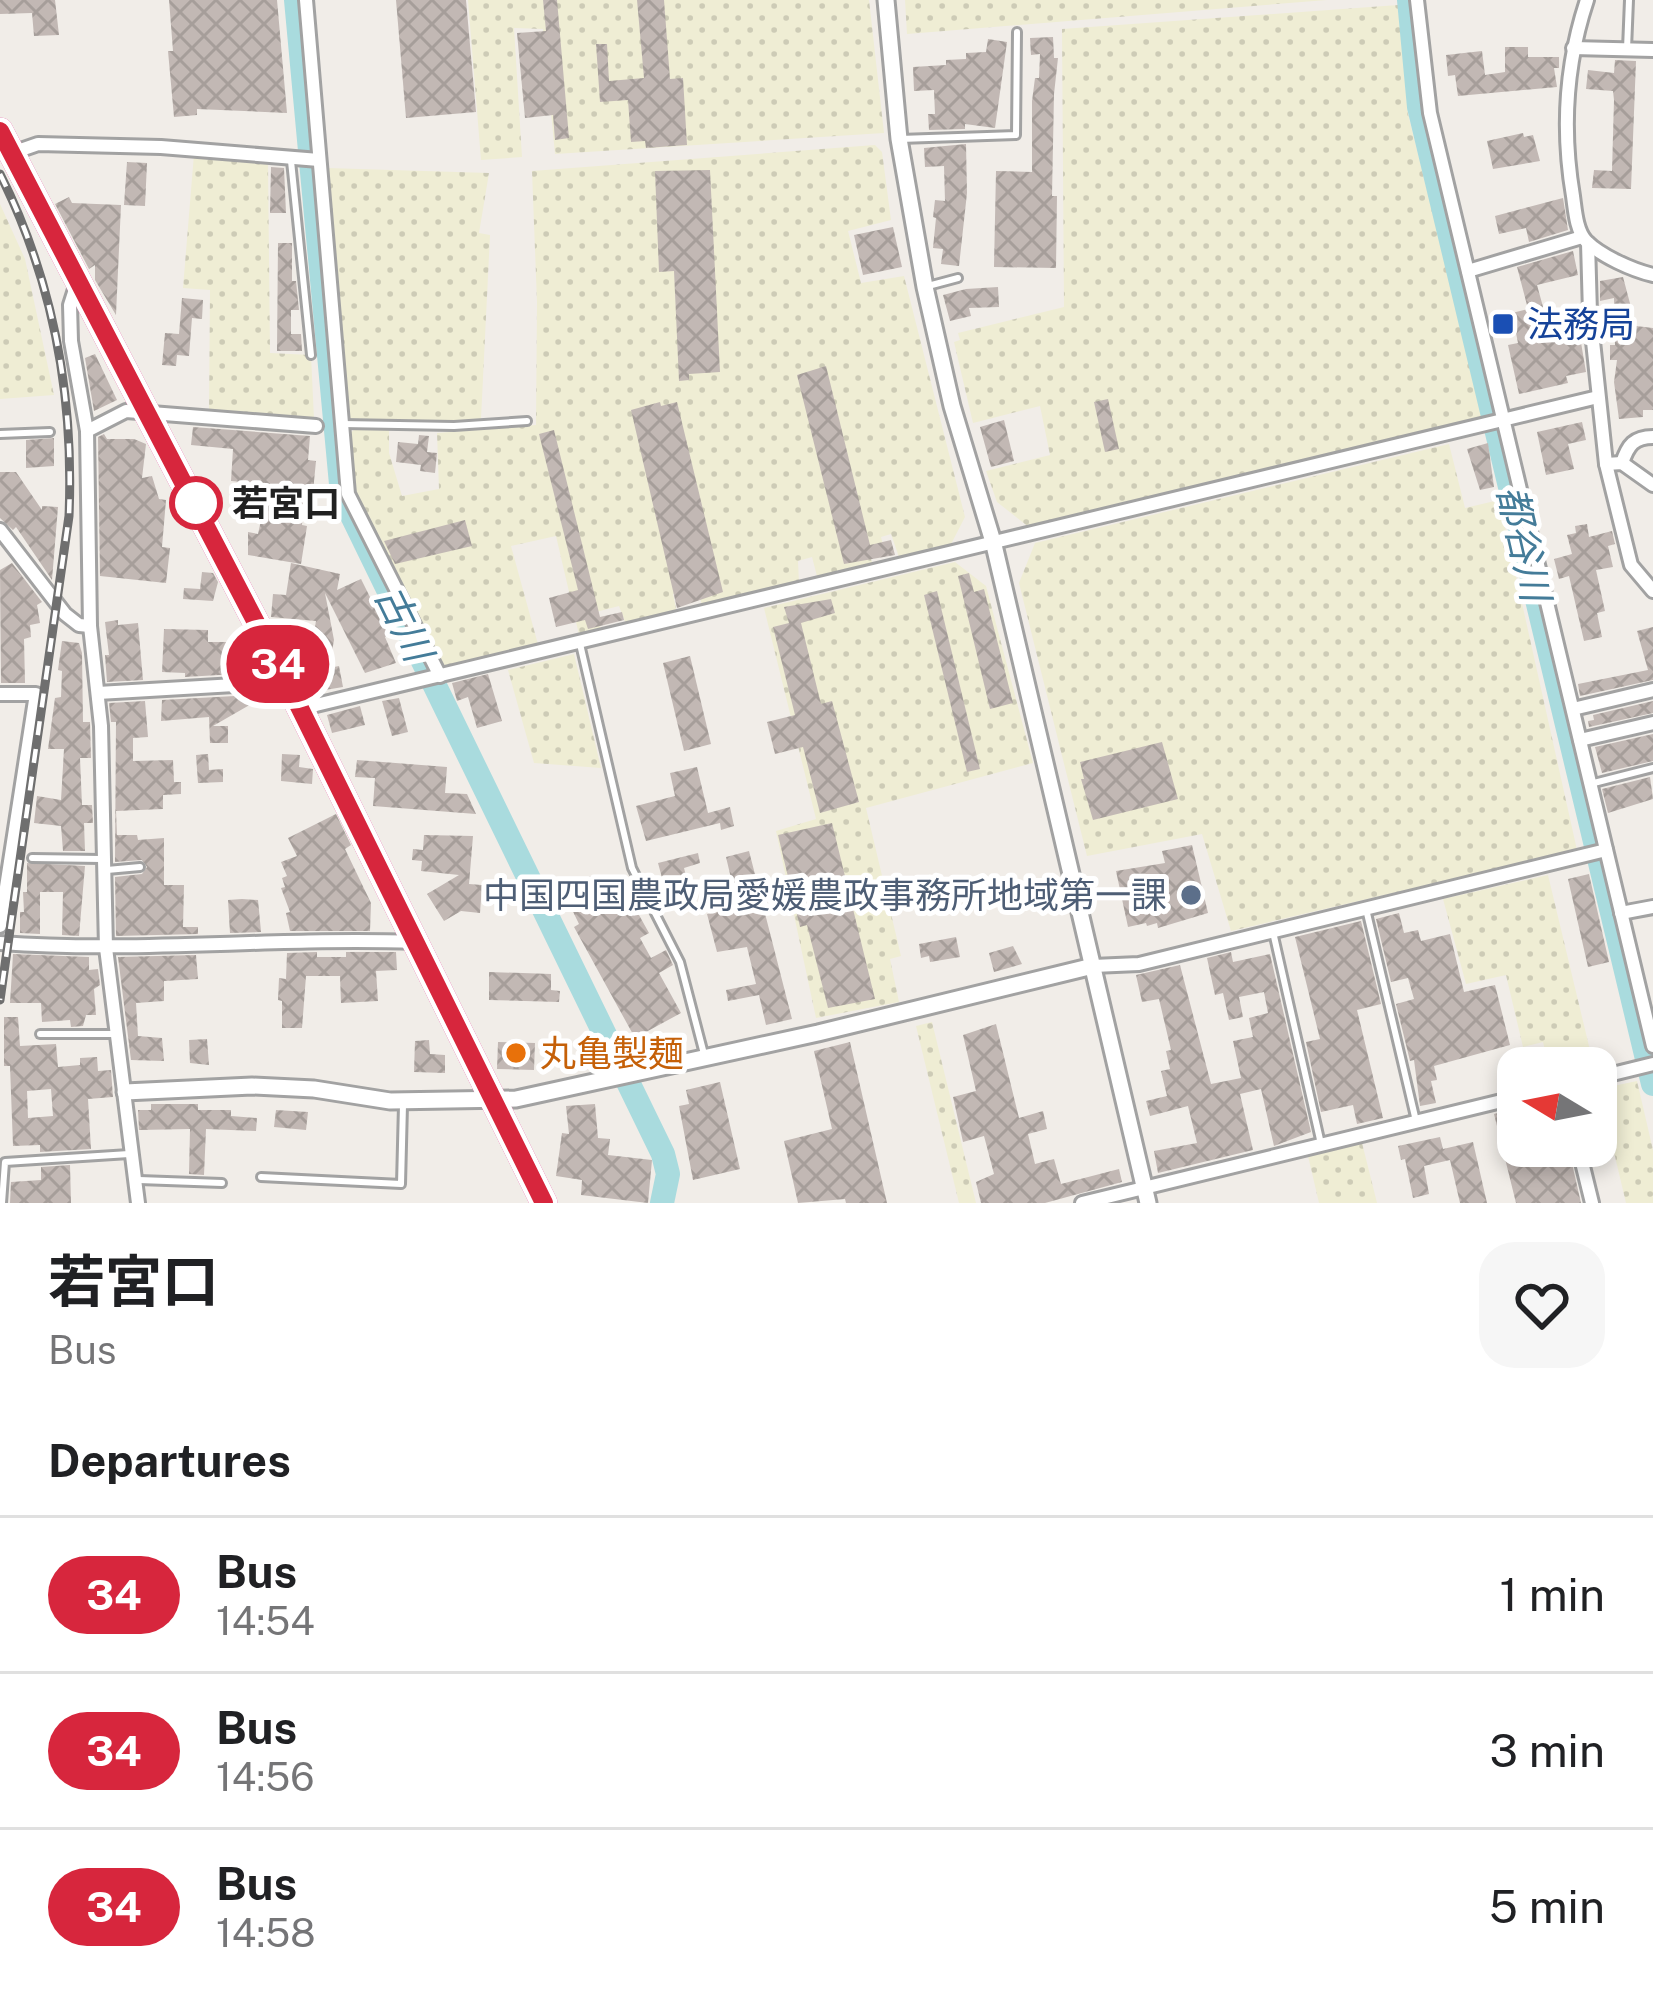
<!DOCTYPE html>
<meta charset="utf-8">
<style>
body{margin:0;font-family:"Public Sans","Noto Sans JP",sans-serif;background:#f6f6f6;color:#202124;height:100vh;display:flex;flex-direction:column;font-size:45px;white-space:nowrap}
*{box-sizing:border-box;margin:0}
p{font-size:39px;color:#757577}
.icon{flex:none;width:66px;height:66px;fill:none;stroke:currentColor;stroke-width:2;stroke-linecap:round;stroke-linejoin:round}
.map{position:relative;height:1203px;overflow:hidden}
.details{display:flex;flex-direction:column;background:#fff;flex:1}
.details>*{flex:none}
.badge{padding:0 24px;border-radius:39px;font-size:42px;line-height:78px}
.needle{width:78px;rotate:280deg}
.tools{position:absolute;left:1497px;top:1047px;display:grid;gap:24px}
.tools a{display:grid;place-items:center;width:120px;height:120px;border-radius:24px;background:#fff;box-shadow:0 6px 18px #0003;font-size:60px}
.map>.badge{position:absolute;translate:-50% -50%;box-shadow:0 0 0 6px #fff}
h2{padding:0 48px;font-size:45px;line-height:108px}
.round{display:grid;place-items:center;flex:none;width:126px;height:126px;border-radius:36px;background:#f6f6f6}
.headline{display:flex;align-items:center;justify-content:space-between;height:204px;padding:0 48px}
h1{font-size:57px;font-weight:700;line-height:90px}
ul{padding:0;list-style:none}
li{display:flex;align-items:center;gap:36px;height:156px;padding:0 48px;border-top:3px solid #e0e0e0}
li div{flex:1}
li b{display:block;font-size:45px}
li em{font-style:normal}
li .badge{min-width:132px;font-weight:700;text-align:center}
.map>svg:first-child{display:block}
.farmland{fill:url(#farmland-dots)}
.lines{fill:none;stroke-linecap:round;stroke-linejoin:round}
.river{stroke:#a9dbde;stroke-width:24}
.building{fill:url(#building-cross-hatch);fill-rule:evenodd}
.service-casing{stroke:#a2a2a2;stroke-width:12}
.minor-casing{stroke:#a2a2a2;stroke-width:18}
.tertiary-casing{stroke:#a2a2a2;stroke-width:21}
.trunk-casing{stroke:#da2a83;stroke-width:27}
.service{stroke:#fff;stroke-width:6}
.minor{stroke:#fff;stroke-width:12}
.tertiary{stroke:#fff;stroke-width:15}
.trunk{stroke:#f1aca9;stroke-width:21}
.rail-casing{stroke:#6f6f6f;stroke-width:9}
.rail{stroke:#fff;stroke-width:4.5;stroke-dasharray:14;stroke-linecap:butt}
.line-casing{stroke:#fff;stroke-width:27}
.line{stroke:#d7263d;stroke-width:18}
.transit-dot{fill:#1a4fb4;stroke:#fff;stroke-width:4.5}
.stop-dot{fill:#fff;stroke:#d7263d;stroke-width:6}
.service-dot{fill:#5c6f8a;stroke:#fff;stroke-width:4.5}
.food-dot{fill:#e8710a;stroke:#fff;stroke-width:4.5}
.labels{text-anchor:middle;stroke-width:10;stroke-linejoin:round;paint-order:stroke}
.transit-label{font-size:36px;fill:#164399;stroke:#fff;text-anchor:start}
.stop-label{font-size:36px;font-weight:bold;fill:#212121;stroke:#fff;text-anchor:start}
.service-label{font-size:36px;fill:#4e5e75;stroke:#fff;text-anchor:end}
.food-label{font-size:36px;fill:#c56008;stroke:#fff;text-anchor:start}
.water-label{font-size:39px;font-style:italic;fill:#447c99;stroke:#fff}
</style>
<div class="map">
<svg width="1653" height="1203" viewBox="0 0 1653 1203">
<defs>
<pattern id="farmland-dots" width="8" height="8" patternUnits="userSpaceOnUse" patternTransform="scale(3)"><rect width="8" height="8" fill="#efedd4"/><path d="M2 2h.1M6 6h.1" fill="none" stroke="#cdcbb6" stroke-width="1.8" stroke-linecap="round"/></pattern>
<pattern id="building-cross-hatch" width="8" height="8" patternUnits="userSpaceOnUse" patternTransform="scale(3)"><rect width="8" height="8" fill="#c2b8b4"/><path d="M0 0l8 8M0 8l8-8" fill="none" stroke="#a69e9a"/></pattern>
</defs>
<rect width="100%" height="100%" fill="#f1ede8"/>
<!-- farmland -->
<g class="farmland">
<polygon points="468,0 869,0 884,133 555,154 543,29 514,28 522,157 481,160"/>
<polygon points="905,0 1327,0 907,34"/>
<polygon points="1398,5 1408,114 1484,419 1030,528 997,502 986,471 1050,455 1040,406 973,423 954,342 960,340 958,333 1064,307 1062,29"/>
<polygon points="875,145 882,152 891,220 848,231 861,283 904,276 965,517 948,550 901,563 891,534 881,537 885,552 870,556 873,565 818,580 812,557 798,561 799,583 703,608 697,589 673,594 677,613 627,627 619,606 596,612 602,633 580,639 556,536 511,546 539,648 441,669 352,492 348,435 356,428 389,429 389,453 402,496 439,489 437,433 536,425 537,302 532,171"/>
<polygon points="194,154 268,162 270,353 311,355 314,419 209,409 210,290 183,288"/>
<polygon points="327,168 489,173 479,233 490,235 481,419 435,423 348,420"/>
<polygon points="0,204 25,259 54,395 0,399"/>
<polygon points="1449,444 1465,508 1499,500 1577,850 1231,931 1202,834 1087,856 1019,583 1035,543"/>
<polygon points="955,562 986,586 1033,763 866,808 901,956 890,959 899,1002 816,1018 776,831 816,819 764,608"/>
<polygon points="574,654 601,768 534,763 508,670"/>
<polygon points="1548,875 1594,1067 1590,1068 1549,1068 1543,1042 1523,1047 1506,975 1466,984 1443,899"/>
<polygon points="932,1022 976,1203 959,1203 916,1026"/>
<polygon points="1637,1081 1653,1150 1653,1203 1626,1203 1599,1089"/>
<polygon points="1362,1143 1377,1203 1319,1203 1308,1156"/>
</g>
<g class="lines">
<!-- river -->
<g class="river">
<polyline points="296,0 342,495 663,1154 668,1174 662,1203"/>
<polyline points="1409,0 1419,107 1653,1084"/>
</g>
</g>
<!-- building -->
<g class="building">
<polygon points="0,0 55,0 59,35 34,36 32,13 0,14"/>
<polygon points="169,0 277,0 287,113 197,109 197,115 174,117 168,51 173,51"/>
<polygon points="396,0 466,0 476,112 406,118"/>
<polygon points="543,0 557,0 569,138 555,140 553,115 525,118 517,33 546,31"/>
<polygon points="637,0 664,0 670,79 683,78 687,145 646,148 645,141 631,142 628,100 600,102 596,44 607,44 609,81 644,78"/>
<polygon points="1053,37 1054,58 1058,58 1054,94 1052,196 1057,196 1056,268 994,267 996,171 1032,172 1032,101 1035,78 1039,78 1040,54 1031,55 1030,38"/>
<polygon points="988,39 1007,42 995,128 965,124 965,129 929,130 928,114 935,114 934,90 914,91 913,67 946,65 946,60 966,59 966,53 986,52"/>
<polygon points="1505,47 1528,47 1528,57 1559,57 1559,68 1554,68 1557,87 1458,96 1455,75 1448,76 1446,55 1482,51 1485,75 1505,72"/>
<polygon points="1615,60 1636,61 1631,189 1592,188 1594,170 1612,171 1614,100 1613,91 1586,89 1588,70 1614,73"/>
<polygon points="1523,133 1524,137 1533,135 1540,161 1493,169 1487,141"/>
<polygon points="966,144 967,193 959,266 941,264 943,249 933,248 936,218 933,217 935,200 945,201 944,166 925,167 924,148"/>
<polygon points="127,162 147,163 145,206 124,205"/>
<polygon points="271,167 284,168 286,213 270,213"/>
<polygon points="710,170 720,372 689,374 689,380 679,381 674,271 659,272 655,171"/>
<polygon points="69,197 72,203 121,205 116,315 95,280 95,265 89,269 55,204"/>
<polygon points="1563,198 1568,230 1529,242 1526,228 1499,234 1495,216"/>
<polygon points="893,227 902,267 863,275 854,235"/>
<polygon points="278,243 292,243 292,281 296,281 299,310 291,310 291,334 301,334 302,351 277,351"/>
<polygon points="1573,251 1578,275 1537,285 1548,325 1577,319 1586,372 1566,376 1568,383 1519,394 1508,345 1518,343 1512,313 1528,309 1517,267"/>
<polygon points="1623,277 1636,326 1653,328 1653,410 1643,410 1643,417 1619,419 1614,382 1617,360 1610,360 1610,345 1615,345 1614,298 1600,301 1600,281"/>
<polygon points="998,287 999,307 969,308 971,316 950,321 943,295 966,289"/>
<polygon points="182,298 203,300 202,319 192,318 189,356 177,355 176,366 162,365 165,333 179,334"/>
<polygon points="95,354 117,400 94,411 85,358"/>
<polygon points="826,366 870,545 891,540 895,555 844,564 797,375"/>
<polygon points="1108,399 1119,449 1105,452 1094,402"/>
<polygon points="660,402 661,406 677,402 723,592 677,608 631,410"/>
<polygon points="1004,420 1014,461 991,467 980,427"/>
<polygon points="1582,422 1586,440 1568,444 1574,469 1546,475 1537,432"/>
<polygon points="193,427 310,436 308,460 316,461 312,502 304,501 302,525 307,526 301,564 248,555 248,532 258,534 266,497 240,494 242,482 231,481 233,449 191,445"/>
<polygon points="554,430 600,617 622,612 624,620 588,629 585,620 556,627 549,598 578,590 539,434"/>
<polygon points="104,434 107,439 134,439 146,444 142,478 152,476 159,499 166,500 162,547 170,548 166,583 100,576 98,437"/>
<polygon points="419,435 429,436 427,452 437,453 435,473 420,471 421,465 396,462 398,442 418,444"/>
<polygon points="54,438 54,466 26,468 26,440"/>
<polygon points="1488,443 1494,487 1480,490 1467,449"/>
<polygon points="0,472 16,472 42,510 42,506 58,507 52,580 16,527 13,530 0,518"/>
<polygon points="465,520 472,546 395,564 384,541"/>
<polygon points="1587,524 1589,537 1612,531 1615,544 1608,546 1613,567 1596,570 1605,611 1597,613 1602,637 1584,641 1569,576 1559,579 1554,559 1572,554 1567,535 1576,533 1575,526"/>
<polygon points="12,563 42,602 37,605 40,623 30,625 31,637 24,639 25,683 1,683 0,570"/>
<polygon points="291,563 340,574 337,590 361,579 389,635 385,637 396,663 365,673 325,593 334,640 329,668 339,666 343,687 313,692 309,667 297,669 287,650 312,645 316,621 271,617 273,594 286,595"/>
<polygon points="202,572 213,573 218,582 213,601 183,599 184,588 200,589"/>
<polygon points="969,573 974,592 984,589 1013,703 990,709 958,576"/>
<polygon points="937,591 980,769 967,772 924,595"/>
<polygon points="831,599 835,613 801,623 821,704 832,701 859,802 820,813 803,747 775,754 767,722 795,715 773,627 789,623 784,607"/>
<polygon points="118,620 118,625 138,623 143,680 107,682 105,655 109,655 105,622"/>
<polygon points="1653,627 1653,680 1580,696 1578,684 1648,670 1637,631"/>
<polygon points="164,629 208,630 208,642 237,642 236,674 185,677 185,673 162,672"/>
<polygon points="62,641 79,643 82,653 83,722 90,722 91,758 80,758 82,805 92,805 93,823 84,823 85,851 63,851 61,826 34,823 37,796 61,800 64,749 48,749 55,698 61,697 62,671 58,670"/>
<polygon points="690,656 711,744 684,751 663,663"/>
<polygon points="488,674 502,721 477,728 468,697 457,701 452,683"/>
<polygon points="253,695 253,703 213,726 228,726 228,743 210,743 209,717 161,721 162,700"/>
<polygon points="399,698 408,732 392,736 382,701"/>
<polygon points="145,701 148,737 133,738 133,761 173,760 174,782 181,782 181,794 163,795 163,809 116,811 117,835 137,835 138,840 164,838 164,885 184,885 183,927 198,927 198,934 116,936 115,877 142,874 147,867 142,860 115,862 116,722 111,722 109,703"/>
<polygon points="1653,701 1653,713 1589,727 1588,721 1594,720 1593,715"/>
<polygon points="360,706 365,725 332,733 327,715"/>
<polygon points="1653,734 1653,761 1602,773 1595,747"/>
<polygon points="1162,742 1178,799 1093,820 1081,779 1084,779 1080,762"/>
<polygon points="208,754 209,770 223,769 223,782 198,783 196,755"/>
<polygon points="282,754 300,755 299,767 313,769 312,784 281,781"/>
<polygon points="357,760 447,767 445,793 467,794 476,814 373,806 375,778 355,777"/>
<polygon points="697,767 708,813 730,807 734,826 721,830 720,823 646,841 636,806 675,796 670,773"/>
<polygon points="1650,777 1653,799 1608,813 1602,789"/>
<polygon points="336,814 351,845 345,849 371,903 370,931 290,931 286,913 290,912 281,888 285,887 282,878 287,876 281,862 297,856 288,838"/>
<polygon points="832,823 875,999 828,1008 807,925 800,927 778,835"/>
<polygon points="424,835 473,836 469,884 482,885 480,913 461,911 444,921 427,894 459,875 421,871 422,861 412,860 413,849 423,850"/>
<polygon points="1192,845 1208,913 1158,928 1157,923 1147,926 1146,923 1128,927 1116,871 1165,863 1162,851"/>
<polygon points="749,851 792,1019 766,1025 759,995 728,1001 726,990 756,984 747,947 717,952 707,914 738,908 726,857"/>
<polygon points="698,853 700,863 684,868 691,895 668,900 658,863"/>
<polygon points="27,863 85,866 79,936 62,935 63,892 40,892 40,934 20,933 20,912 24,912 23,892 27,892"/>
<polygon points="1589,874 1609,962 1588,967 1568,879"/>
<polygon points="591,876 597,889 589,892 600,913 629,897 649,933 640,938 651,958 666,950 673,965 659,973 681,1013 635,1038 574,927 579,924 562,889"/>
<polygon points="242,899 258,900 261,932 230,933 228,900"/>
<polygon points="1399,913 1404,933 1418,930 1421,941 1450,934 1464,992 1495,985 1510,1045 1434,1066 1437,1080 1431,1081 1436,1103 1420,1106 1414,1060 1410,1061 1396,1004 1414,999 1408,978 1391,982 1376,919"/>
<polygon points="1361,921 1381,1004 1357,1010 1383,1118 1357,1124 1353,1105 1321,1112 1306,1042 1320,1039 1295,937"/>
<polygon points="956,937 960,957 930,962 929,956 921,958 919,944"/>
<polygon points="1013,946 1022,964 994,972 989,953"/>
<polygon points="317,952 317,957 346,957 346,952 396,952 397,970 376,971 378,1001 341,1003 340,976 306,976 302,1028 282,1028 282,1001 278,1000 279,978 286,979 287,953"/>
<polygon points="1231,952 1233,962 1270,954 1311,1132 1274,1146 1261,1089 1240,1094 1253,1150 1158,1173 1154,1151 1197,1143 1188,1106 1150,1116 1146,1101 1167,1096 1161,1071 1170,1069 1166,1051 1171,1050 1159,999 1142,1002 1136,975 1180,965 1211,1084 1241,1078 1233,1041 1253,1037 1249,1018 1268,1013 1264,992 1239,997 1243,1017 1229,1020 1223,993 1215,995 1207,958"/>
<polygon points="13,954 89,957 89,970 98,969 100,985 94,989 96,1015 86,1015 83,1026 71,1027 70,1020 42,1022 41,1003 10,1003"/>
<polygon points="196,955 198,979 164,981 164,1001 136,1003 138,1036 162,1038 164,1061 131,1060 118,957"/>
<polygon points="489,972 551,974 551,990 560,991 559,1002 489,1000"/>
<path d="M4,1017h14l2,29 36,-2 2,23 22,-2v-7l17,-1 1,14 13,-1 2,27 -25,2 3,50 -51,3v-7l-27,1 -3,-80h-6zM51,1089l2,27 -25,2 -1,-27z"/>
<polygon points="996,1024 1019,1118 1043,1111 1047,1129 1028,1134 1035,1164 1054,1159 1061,1184 1119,1169 1122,1182 1045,1203 981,1203 976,1182 994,1174 984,1136 963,1142 953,1097 976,1091 963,1035"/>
<polygon points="207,1039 209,1065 190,1063 189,1040"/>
<polygon points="429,1040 430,1054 445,1055 445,1073 414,1072 415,1041"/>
<polygon points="498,1042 535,1043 534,1070 497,1069"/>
<polygon points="850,1042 887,1203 846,1203 845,1199 798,1203 784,1141 832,1129 814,1051"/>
<polygon points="720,1082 740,1169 693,1180 679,1106 689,1104 686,1090"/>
<polygon points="151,1104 198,1104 198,1110 231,1110 231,1116 257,1118 256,1131 206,1129 204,1175 189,1174 190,1129 139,1130 138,1110 151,1110"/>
<polygon points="595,1104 598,1138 610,1139 608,1155 652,1160 648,1203 581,1195 582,1180 556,1176 562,1133 569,1134 566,1106"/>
<polygon points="1518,1108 1518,1146 1568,1146 1581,1203 1516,1203 1494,1114"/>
<polygon points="276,1110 308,1112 306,1130 274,1127"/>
<polygon points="1440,1137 1443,1149 1473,1142 1487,1203 1460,1203 1450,1160 1424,1166 1429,1194 1413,1198 1405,1159 1401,1160 1398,1146"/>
<polygon points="70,1165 71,1203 10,1203 11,1182 41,1180 41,1167"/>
</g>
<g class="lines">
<defs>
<g id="service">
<polyline points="1627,49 1629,0"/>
<polyline points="900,139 1016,135 1017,32"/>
<polyline points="291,161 311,355"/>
<polyline points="928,286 958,278"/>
<polyline points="343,424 454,426 527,421"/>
<polyline points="0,434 50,432"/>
<polyline points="580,644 632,868 680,962 704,1054"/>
<polyline points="1590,784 1653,768"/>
<polyline points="32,858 101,859"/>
<polyline points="107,870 140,867"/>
<polyline points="1366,909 1416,1121"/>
<polyline points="1273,932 1321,1144"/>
<polyline points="40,1034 115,1034"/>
<polyline points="261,1177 401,1184 403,1105"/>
<polyline points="139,1180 222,1183"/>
<polyline points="2,1203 5,1162 129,1154"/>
</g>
<g id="minor">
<polyline points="306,0 348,494 440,676"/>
<polyline points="1417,0 1430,113 1653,1046"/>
<path d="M1587,0c-21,63 -25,131 -14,196 2,14 3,34 13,45 15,15 46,29 67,34"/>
<polyline points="1573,48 1653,50"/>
<polyline points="12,153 38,144 161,147 319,160"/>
<polyline points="1588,243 1590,313 1606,464 1631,565 1653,591"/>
<polyline points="1468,271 1582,237"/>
<polyline points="78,280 70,305 71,341 87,431 90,626 101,726 106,948 138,1203"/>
<polyline points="87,431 126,411 316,426"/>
<path d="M1622,463c6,-18 12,-26 31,-26"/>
<polyline points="1606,464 1622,463 1653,485"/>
<polyline points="0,530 65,614 79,625 90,626"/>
<polyline points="98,693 287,682"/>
<polyline points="0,694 36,694 0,926"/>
<polyline points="1573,709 1653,690"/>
<polyline points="302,712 316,705 1598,397"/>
<polyline points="1580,740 1653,723"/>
<polyline points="1621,913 1653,907"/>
<path d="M0,943c139,10 276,-6 415,-1"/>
<polyline points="1093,966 1139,964 1606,850"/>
<polyline points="1596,1078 1653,1064"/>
<polyline points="1578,1146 1592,1203"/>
<polyline points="1082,1203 1518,1097"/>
</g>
<g id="tertiary">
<polyline points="886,0 899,139 925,287 952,406 994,545 1148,1203"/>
<polyline points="125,1092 252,1086 314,1089 390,1101 516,1099 818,1033 1093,966"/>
</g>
<polyline id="trunk" points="0,131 287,682 544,1203"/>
</defs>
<!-- service casing -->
<use href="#service" class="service-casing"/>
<!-- minor casing -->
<use href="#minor" class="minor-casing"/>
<!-- tertiary casing -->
<use href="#tertiary" class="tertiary-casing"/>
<!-- trunk casing -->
<use href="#trunk" class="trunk-casing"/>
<!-- service -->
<use href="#service" class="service"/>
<!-- minor -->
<use href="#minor" class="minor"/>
<!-- tertiary -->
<use href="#tertiary" class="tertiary"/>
<!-- trunk -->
<use href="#trunk" class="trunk"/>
<defs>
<path id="rail" d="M0,174c54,108 74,223 69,342l-69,484"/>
</defs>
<!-- rail casing -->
<use href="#rail" class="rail-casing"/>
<!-- rail -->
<use href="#rail" class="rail"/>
</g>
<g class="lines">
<defs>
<polyline id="line" points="0,131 287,682 544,1203"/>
</defs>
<!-- line casing -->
<use href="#line" class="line-casing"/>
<!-- line -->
<use href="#line" class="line"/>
</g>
<!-- markers -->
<rect class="transit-dot" x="1491" y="312" width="24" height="24" rx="6"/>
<circle class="stop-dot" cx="196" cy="503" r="24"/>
<circle class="service-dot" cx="1191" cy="895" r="12"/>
<circle class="food-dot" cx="516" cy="1053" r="12"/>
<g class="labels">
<!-- transit labels -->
<g class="transit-label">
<text x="1527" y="337">法務局</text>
</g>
<!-- stop labels -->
<g class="stop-label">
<text x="232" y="516">若宮口</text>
</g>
<!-- service labels -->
<g class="service-label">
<text x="1167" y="908">中国四国農政局愛媛農政事務所地域第一課</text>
</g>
<!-- food labels -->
<g class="food-label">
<text x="540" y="1066">丸亀製麺</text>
</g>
<!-- water labels -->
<g class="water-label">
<text transform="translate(1524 543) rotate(77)" y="14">都谷川</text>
<text transform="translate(404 623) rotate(64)" y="14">古川</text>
</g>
</g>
</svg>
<div class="tools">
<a><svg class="needle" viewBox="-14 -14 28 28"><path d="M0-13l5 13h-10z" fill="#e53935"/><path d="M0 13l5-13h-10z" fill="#757577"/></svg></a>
</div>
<b class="badge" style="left:278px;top:664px;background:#d7263d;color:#fff">34</b>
</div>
<section class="details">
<div class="headline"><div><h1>若宮口</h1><p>Bus</p></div><a class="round"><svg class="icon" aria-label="heart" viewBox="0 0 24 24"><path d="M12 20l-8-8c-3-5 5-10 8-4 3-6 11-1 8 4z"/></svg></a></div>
<h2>Departures</h2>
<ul>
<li><span class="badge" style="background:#d7263d;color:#fff">34</span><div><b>Bus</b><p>14:54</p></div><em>1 min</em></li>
<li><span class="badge" style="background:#d7263d;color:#fff">34</span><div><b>Bus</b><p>14:56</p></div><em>3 min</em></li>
<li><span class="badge" style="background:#d7263d;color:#fff">34</span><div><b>Bus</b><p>14:58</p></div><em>5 min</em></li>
</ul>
</section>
